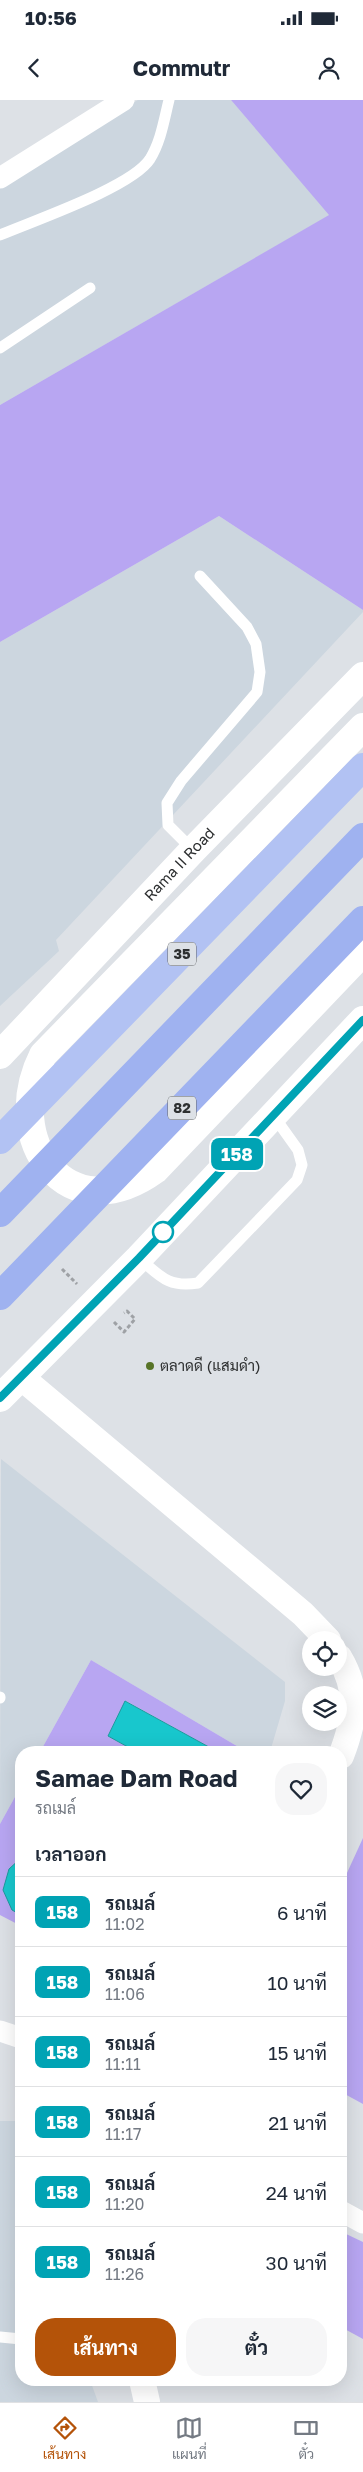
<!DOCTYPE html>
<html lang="th">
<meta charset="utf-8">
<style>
body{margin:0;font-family:"Golos Text",Sarabun,sans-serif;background:#f6f6f7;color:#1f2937;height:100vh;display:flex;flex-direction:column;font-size:19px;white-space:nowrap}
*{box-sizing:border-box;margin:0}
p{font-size:16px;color:#747a83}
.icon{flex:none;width:28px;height:28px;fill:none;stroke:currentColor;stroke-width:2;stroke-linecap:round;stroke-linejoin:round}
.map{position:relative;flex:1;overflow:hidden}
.side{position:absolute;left:15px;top:1646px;width:332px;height:640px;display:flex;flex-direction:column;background:#fff;border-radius:20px;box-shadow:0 5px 20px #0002}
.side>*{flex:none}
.badge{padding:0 10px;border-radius:8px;font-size:18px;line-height:32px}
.tools{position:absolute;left:302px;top:1531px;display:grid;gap:10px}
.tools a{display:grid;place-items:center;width:45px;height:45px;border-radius:50%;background:#fff;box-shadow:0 5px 20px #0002;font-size:25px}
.map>.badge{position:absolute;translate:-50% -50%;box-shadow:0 0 0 2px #fff}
h2{padding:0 20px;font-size:19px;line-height:45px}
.round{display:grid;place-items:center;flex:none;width:52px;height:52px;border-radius:20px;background:#f6f6f7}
.head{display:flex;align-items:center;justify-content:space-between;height:85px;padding:0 20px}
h1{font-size:24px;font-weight:700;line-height:38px}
.button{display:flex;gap:10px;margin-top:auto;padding:10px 20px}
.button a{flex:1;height:58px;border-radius:20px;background:#b45309;color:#fff;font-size:20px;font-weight:700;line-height:58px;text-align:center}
.button a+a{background:#f6f6f7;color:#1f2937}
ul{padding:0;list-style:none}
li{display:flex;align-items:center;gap:15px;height:70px;padding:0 20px;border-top:1px solid #e0e1e3}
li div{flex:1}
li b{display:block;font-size:19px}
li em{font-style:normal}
li .badge{min-width:55px;font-weight:700;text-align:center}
.status{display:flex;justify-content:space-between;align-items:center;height:35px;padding:0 25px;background:#fff;direction:ltr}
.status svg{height:14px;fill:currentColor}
header{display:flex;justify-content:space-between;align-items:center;height:65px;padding:0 20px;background:#fff;font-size:22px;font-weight:700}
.tab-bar{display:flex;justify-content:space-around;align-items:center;height:70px;border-top:1px solid #e0e1e3;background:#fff;font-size:14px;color:#747a83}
.tab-bar a{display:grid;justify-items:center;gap:2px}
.tab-bar .current{color:#b45309}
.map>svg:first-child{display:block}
.built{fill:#ccd6df}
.green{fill:#b8a6f2}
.water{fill:#18c7cd;stroke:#1e999e}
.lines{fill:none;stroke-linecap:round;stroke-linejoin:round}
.path{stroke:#9ea1a5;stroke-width:3;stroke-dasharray:4 2.5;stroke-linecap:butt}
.service{stroke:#fff;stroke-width:11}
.minor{stroke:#fff;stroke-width:21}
.tertiary{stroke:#fff;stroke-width:26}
.secondary{stroke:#fff;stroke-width:28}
.trunk{stroke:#b2c2f3;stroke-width:28}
.motorway{stroke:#9fb2f0;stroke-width:28}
.line-casing{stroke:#fff;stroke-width:11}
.line{stroke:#00a3b4;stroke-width:8}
.stop-dot{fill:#fff;stroke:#00a3b4;stroke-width:2.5}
.poi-dot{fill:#577327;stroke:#dde1e6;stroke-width:2}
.labels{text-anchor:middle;stroke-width:5;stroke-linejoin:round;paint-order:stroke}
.shield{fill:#dde1e6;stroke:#626467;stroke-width:1}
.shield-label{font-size:14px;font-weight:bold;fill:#2d2f30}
.street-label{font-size:15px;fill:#2d2f30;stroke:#dde1e6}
.poi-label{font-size:15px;fill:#2d2f30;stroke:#dde1e6;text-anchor:start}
</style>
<div class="status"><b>10:56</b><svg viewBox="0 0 49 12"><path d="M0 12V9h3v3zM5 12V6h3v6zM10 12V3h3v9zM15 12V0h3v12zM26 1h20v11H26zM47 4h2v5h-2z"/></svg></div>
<header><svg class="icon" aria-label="back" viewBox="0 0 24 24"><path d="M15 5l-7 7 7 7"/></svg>Commutr<svg class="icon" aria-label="person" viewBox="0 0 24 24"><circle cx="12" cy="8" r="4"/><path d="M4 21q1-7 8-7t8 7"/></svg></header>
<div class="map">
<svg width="363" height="2302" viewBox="0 0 363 2302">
<rect width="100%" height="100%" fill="#dde1e6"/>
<!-- built -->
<g class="built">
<polygon points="138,0 231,0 330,115 0,305 0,77"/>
<polygon points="219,416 363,510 363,512 56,840 59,851 0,906 0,542"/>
<polygon points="1,1359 285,1582 285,1601 270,1652 247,1652 91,1560 40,1652 21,1652 21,1686 0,1724"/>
<polygon points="0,2021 21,2021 21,2280 90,2280 98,2302 0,2302"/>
</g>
<!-- green -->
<g class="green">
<polygon points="231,0 363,0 363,510 219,416 0,542 0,305 329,115"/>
<polygon points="91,1560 247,1652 218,1652 126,1601 108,1636 137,1652 40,1652"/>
<polygon points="21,1686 21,1758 9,1769 12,1810 21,1815 21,1826 0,1815 0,1724"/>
<polygon points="363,1738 363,2004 341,1992 341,1786"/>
<polygon points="344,2133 363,2142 363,2239 341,2227 341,2138"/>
</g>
<!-- water -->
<g class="water">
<polygon points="125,1601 218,1652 137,1652 108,1636"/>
<polygon points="21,1758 21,1815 12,1810 3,1790 9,1769"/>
</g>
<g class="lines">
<!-- path -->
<g class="path">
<polyline points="62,1169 77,1184"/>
<polyline points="114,1222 124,1232 135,1219 127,1211 124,1213"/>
</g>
<!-- service -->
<g class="service">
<path d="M0,135c35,-15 132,-48 150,-76 11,-18 14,-39 19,-59"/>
<polyline points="0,248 90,188"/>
<polyline points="193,750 168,725 167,703 181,681 257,592 260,572 256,544 247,527 200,476"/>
<path d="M139,1158c21,18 29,30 59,25l99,-103 5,-15 -4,-15 -25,-35"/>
<polyline points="0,1597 0,1598"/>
<polyline points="0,2237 21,2239"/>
</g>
<!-- minor -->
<g class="minor">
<polyline points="0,78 124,0"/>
<polyline points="0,1931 21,1938"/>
<polyline points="341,2111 363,2123"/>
</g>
<!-- tertiary -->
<g class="tertiary">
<polyline points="22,1278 303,1514 328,1540"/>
<path d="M339,1557c21,35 16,62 2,99"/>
<polyline points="142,2280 147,2302"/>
</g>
<!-- secondary -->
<g class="secondary">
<path d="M363,627l-320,328c-43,85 25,178 112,115l208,-218"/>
<path id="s1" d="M0,955l193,-205 170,-174"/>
<polyline points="0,1298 139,1158 363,920"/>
</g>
<!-- trunk -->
<polyline class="trunk" points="0,1040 363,667"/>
<!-- motorway -->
<g class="motorway">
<polyline points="0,1113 363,737"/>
<polyline points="0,1196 363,820"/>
</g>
</g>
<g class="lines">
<defs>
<polyline id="line" points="0,1298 139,1158 363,920"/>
</defs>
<!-- line casing -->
<use href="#line" class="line-casing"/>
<!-- line -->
<use href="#line" class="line"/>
</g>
<!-- markers -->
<circle class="stop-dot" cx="163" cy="1132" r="10"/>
<circle class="poi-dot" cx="150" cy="1266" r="5"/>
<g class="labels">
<!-- shield labels -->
<g class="shield">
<rect x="168" y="842.5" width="28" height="23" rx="4"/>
<rect x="168" y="996.5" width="28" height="23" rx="4"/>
</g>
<g class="shield-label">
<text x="182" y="859">35</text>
<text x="182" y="1013">82</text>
</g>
<!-- street labels -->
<g class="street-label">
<text dy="5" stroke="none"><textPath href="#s1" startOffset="262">Rama II Road</textPath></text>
</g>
<!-- poi labels -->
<g class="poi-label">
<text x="160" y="1271">ตลาดดี (แสมดำ)</text>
</g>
</g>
</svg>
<div class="tools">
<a><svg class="icon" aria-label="locate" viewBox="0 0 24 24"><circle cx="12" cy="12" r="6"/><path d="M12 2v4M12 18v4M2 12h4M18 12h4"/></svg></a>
<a><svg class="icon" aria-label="layers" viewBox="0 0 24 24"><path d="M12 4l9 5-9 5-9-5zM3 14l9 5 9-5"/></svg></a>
</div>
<b class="badge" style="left:237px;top:1054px;background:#00a3b4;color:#fff">158</b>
<section class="side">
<div class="head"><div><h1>Samae Dam Road</h1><p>รถเมล์</p></div><a class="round"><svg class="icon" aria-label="heart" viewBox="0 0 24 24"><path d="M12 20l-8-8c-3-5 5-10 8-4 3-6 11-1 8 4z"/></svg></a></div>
<h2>เวลาออก</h2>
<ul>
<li><span class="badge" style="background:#00a3b4;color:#fff">158</span><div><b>รถเมล์</b><p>11:02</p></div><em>6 นาที</em></li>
<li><span class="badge" style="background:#00a3b4;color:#fff">158</span><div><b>รถเมล์</b><p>11:06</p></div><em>10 นาที</em></li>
<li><span class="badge" style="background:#00a3b4;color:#fff">158</span><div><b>รถเมล์</b><p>11:11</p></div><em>15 นาที</em></li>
<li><span class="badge" style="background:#00a3b4;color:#fff">158</span><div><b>รถเมล์</b><p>11:17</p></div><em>21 นาที</em></li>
<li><span class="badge" style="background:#00a3b4;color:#fff">158</span><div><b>รถเมล์</b><p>11:20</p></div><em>24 นาที</em></li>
<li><span class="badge" style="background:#00a3b4;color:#fff">158</span><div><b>รถเมล์</b><p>11:26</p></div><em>30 นาที</em></li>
</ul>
<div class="button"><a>เส้นทาง</a><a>ตั๋ว</a></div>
</section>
</div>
<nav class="tab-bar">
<a class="current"><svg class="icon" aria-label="directions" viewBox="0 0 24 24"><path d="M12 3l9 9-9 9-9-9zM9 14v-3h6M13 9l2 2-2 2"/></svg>เส้นทาง</a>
<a><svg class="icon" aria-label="map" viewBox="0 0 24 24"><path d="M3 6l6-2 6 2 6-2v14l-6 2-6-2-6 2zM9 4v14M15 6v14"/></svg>แผนที่</a>
<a><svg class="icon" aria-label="tickets" viewBox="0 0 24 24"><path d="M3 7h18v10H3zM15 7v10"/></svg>ตั๋ว</a>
</nav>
